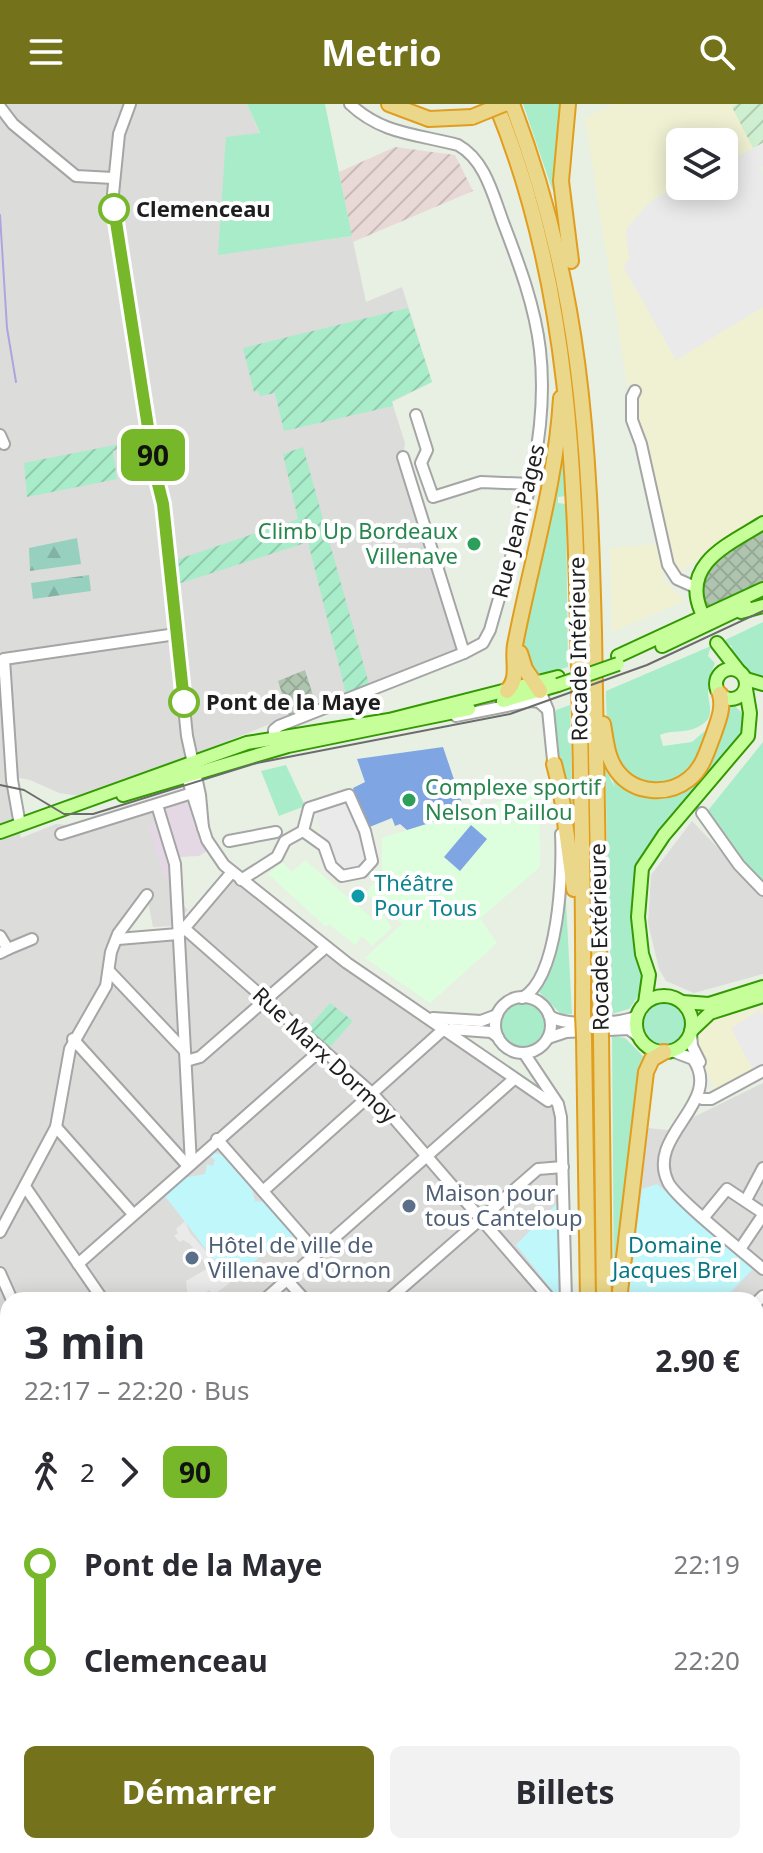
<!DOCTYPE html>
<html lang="fr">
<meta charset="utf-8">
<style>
body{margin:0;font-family:"Noto Sans",sans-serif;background:#f2f2f3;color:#2b2b33;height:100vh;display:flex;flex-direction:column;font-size:30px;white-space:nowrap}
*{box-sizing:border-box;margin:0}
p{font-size:26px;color:#7c7c81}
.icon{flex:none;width:44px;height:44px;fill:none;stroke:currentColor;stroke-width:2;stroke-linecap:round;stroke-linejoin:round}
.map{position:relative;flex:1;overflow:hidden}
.details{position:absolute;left:0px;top:1188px;width:764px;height:562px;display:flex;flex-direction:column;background:#fff;border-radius:24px 24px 0 0;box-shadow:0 4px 20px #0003}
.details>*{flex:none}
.badge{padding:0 16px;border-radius:12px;font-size:28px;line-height:52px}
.tools{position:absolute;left:666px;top:24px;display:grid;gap:16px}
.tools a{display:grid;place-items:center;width:72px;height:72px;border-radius:12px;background:#fff;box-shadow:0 4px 20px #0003;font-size:40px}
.map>.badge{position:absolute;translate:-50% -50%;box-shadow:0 0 0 4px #fff}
.legs{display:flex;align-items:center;gap:12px;height:88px;padding:0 24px;font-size:26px}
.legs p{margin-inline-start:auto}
.overview{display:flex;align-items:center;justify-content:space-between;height:136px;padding:0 24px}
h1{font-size:44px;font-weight:700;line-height:60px}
.primary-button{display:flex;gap:16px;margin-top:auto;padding:16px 24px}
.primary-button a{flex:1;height:92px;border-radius:12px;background:#74731c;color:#fff;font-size:32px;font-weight:700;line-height:92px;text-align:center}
.primary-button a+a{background:#f2f2f3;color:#2b2b33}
ul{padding:0 24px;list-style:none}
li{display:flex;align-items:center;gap:28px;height:96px;font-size:30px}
li i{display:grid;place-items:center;width:12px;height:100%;margin:0 10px;background:currentColor}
li i::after{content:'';width:20px;height:20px;margin:-10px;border:6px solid;border-radius:50%;background:#fff}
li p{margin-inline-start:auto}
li:first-child i{background:linear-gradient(#0000 50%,currentColor 0)}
li:last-child i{background:linear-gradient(currentColor 50%,#0000 0)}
header{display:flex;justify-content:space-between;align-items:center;height:104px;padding:0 24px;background:#74731c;color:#fff;font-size:36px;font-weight:700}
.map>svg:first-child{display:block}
.residential{fill:#dcdcdb}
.commercial{fill:#f0f1d3;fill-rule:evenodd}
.industrial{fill:url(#industrial-furrows)}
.education{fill:#deffde}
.construction{fill:url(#construction-cross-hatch)}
.farmland{fill:url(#farmland-furrows)}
.grass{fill:#a8ecca}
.forest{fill:url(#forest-firs)}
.park{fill:#bff7fb}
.garden{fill:url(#garden-furrows)}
.pitch{fill:#7fa5e2}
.parking{fill:#eaeaea}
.plaza{fill:#e5d8e5}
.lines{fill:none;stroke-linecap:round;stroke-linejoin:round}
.stream{stroke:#b0a3df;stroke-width:2}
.minor-casing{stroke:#a5a5a5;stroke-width:14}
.major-casing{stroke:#390;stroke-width:16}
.highway-casing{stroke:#e19d1e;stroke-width:18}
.minor{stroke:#fff;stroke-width:10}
.major{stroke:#c6ff9a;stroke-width:12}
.highway{stroke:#ead789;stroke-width:14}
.tram{stroke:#6c6c6c;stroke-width:2}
.major-bridge-casing{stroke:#390;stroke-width:16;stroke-linecap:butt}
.highway-bridge-casing{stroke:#e19d1e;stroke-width:18;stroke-linecap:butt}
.major-bridge{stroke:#c6ff9a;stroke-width:12}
.highway-bridge{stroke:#ead789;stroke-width:14}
.line-1-casing{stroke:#fff;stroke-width:18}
.line-1{stroke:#76b82a;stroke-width:12}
.stop-1-dot{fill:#fff;stroke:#76b82a;stroke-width:4}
.leisure-dot{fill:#2e9e5b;stroke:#fff;stroke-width:3}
.culture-dot{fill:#0f9aa8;stroke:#fff;stroke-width:3}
.service-dot{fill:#5c6f8a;stroke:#fff;stroke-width:3}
.labels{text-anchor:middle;stroke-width:8;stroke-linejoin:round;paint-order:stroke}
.stop-label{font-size:22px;font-weight:bold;fill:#1e1e1e;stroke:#fff;text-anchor:start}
.street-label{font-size:22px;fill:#1e1e1e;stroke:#fff}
.leisure-label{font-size:22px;fill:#27864d;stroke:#fff;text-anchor:end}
.culture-label{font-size:22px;fill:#0d838f;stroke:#fff;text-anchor:start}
.service-label{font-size:22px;fill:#4e5e75;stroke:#fff;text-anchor:start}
.park-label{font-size:22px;fill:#087781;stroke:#fff}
</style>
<header><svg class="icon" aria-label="menu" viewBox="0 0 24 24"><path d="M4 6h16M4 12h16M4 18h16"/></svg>Metrio<svg class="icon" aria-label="search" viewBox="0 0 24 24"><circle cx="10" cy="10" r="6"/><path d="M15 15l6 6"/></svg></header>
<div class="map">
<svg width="763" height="1749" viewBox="0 0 763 1749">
<defs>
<pattern id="industrial-furrows" width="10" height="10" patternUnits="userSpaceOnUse" patternTransform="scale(2)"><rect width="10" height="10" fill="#e9d9d6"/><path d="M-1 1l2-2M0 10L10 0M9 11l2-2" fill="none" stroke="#c7bab7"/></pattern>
<pattern id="construction-cross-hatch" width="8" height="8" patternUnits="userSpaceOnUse" patternTransform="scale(2)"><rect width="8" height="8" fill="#afc4af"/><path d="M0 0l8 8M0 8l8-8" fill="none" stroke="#96a896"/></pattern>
<pattern id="farmland-furrows" width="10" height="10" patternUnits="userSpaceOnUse" patternTransform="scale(2)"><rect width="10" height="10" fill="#cfefd1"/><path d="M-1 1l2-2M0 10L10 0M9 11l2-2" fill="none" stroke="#b1ccb3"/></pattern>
<pattern id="forest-firs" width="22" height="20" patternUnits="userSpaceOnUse" patternTransform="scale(2)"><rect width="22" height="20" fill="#97d0bf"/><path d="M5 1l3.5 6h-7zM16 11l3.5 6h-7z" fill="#82b2a4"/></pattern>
<pattern id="garden-furrows" width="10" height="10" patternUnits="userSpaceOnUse" patternTransform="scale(2)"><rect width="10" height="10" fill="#a8ecca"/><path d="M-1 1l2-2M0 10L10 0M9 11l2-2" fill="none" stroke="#90caad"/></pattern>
</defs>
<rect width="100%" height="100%" fill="#e8f0e4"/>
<!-- residential -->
<g class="residential">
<polygon points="0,0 247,0 260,30 218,150 352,132 366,198 402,183 432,278 392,298 405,339 402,362 458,538 456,545 443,551 180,656 79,692 59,689 30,676 8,672 21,734 56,720 102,724 147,708 153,710 170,777 172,822 153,823 147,793 118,830 179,830 232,768 277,807 548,997 561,1013 565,1196 8,1196 8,1578 0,1584"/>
<polygon points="692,717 763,791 763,870 694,889 666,877 659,865 648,819 651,771"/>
<polygon points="763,979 763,1432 756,1425 756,1196 626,1196 648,1024 667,1026"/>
</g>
<!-- commercial -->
<g class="commercial">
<path d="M614,0h149v62l-4,2 4,9v345l-94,56 -24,-127 -17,-60 -43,-273zM680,38h44v44h-44z"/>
<polygon points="658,440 664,477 685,497 612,528 610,444"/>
<polygon points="763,902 763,967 715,987 696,937 708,918"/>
</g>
<!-- industrial -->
<polygon class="industrial" points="395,43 455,51 473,87 353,138 339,68"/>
<!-- education -->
<g class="education">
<polygon points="539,685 540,763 480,814 497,839 430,899 365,854 402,820 365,789 382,770 382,734"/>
<polygon points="305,756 375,817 382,809 392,824 372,842 362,832 355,841 329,820 326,823 268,770 282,758 292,768"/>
</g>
<!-- construction -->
<g class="construction">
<polygon points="763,428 763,479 706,507 699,489 701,474 714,455"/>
<polygon points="305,566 316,601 289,612 278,577"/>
</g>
<!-- farmland -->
<polygon class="farmland" points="737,0 763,0 763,39 753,44 732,3"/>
<!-- grass -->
<g class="grass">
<polygon points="247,0 325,0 352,132 218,151 226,33 260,29"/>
<polygon points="523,0 565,0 556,89 552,85"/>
<polygon points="562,342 566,392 558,393 558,399 566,400 568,563 535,572 522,538"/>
<polygon points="763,518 763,576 750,573 729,553 732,542 721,538"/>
<path d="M711,542l-3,10 7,7c-3,8 -7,16 -7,25 -1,17 10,29 -10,39 -13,7 -25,2 -38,8l3,11 29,-4 21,-18c-5,13 -10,28 -17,40 -7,11 -23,21 -36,21 -49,0 -54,-55 -54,-94z"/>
<polygon points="724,598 733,600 743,610 744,631 636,768 634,793 647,880 629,905 612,910 605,664 615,684 609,662 626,682 686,681"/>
<polygon points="570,601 573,739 553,613 556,606"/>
<polygon points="763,638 763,777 748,763 706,709"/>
<polygon points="286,661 305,702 279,712 261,667"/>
<path d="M563,742l9,168h-11l-22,-22c21,-28 20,-108 24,-146z"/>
<circle cx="523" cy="922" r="24"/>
<circle cx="665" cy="920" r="21"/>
<polygon points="612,932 625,934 645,954 614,1196"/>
</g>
<!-- forest -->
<g class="forest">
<polygon points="77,434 81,460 30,467 29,444"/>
<polygon points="89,471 91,487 33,495 31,479"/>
</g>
<!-- park -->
<g class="park">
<path d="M215,1049l7,2 30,34 3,12 10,1 31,35 -9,7 -22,8 -33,29c-25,-28 -45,-58 -68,-86l19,-17 22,-4 2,-10 6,2 2,-6 -6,-4z"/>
<polygon points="657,1080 753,1165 723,1196 627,1196 642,1085"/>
<polygon points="557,1099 559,1195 516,1141"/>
</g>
<!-- garden -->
<g class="garden">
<polygon points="408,204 432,278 392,297 393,302 284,327 275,289 260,292 258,287 254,288 243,244"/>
<polygon points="145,335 145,340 113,347 117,375 27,393 24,359"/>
<polygon points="303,343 369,580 346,590 308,438 178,480 176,456 298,415 283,350"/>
<polygon points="330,899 353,917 329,944 307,925"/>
<polygon points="756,1432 763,1439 763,1546 756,1539"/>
</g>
<!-- pitch -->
<g class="pitch">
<polygon points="443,643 465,708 407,726 400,720 395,722 392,714 367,724 353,684 365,678 357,655"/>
<polygon points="471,721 487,735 460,767 444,753"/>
</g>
<!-- parking -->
<g class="parking">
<polygon points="763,39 763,62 759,64 763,73 763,203 676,256 623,162 629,157 626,125 651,97 680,81 724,82 724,60"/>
<polygon points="348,694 368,753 358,765 345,769 333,762 314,707"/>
<polygon points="759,906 763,911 763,961 753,966 731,924"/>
<polygon points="185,1117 190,1129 232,1177 214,1191 209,1186 196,1196 187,1187 186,1177 208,1164 190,1140 183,1136 180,1138 174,1132 178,1129 176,1125"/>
</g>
<!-- plaza -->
<polygon class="plaza" points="188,687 207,747 199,752 180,753 183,801 188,806 172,822 170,778 163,770 150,729 148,723 155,716 150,700"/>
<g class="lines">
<!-- stream -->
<polyline class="stream" points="0,111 7,224 16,278"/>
<defs>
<g id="minor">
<polyline points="130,0 119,30 113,90 155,368 163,400 187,632 200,691 203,724"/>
<polyline points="0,3 13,20 76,72 113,74"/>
<polyline points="635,287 632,293 632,316 641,340 668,461 677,475 695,483"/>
<polyline points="416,311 427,346 421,359 433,393 481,378 531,380"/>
<polyline points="0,331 4,340"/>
<polyline points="403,353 464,549"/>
<polyline points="545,583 540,587 548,606 554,666"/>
<polyline points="456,612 532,597 539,598 547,605"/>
<path d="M274,634v-8l5,-4 185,-73 19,-10 7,-13c25,-91 61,-184 50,-280 -5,-44 -21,-86 -37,-128 -10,-27 -18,-62 -45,-77 -40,-11 -75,-10 -108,-41"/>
<polyline points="188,666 186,670 207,736 224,761 347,859 548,997"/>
<polyline points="157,701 175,760 191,1060"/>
<polyline points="702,709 739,761 763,786"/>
<polyline points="20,721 12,676 4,555 176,530"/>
<polyline points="61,730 189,690"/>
<polyline points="229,737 276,728"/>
<polyline points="241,776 277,753 285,737 303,727 324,742 331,762 342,772 362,768 372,757 365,727 349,691 309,704 303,727"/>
<polyline points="184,824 373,990 551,1196"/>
<polyline points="182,827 232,768"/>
<polyline points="0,832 8,845 0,849"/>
<polyline points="118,835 178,830"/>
<polyline points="8,845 32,835"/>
<polyline points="110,868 185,947"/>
<circle cx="523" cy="921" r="28"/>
<path d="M522,894c37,-20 41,-126 39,-164"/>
<path d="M549,911c11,12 76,10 89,0"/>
<polyline points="433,914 481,917 497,911"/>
<polyline points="451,925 491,928 498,933"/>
<polyline points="691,928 692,942 700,958"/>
<polyline points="548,934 566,928 629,925 640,934"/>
<polyline points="73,935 188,1062"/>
<path d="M672,947l21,8c31,44 -48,76 -25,123 7,16 78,72 95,87"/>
<polyline points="524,949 558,1000 561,1013 566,1196"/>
<polyline points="186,957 200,953 326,843"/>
<polyline points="702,995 711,995 763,967"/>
<polyline points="56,1023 133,1110"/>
<polyline points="217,1035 317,1149"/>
<polyline points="26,1084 103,1196"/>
<polyline points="263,1087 445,924"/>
<polyline points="746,1096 763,1064"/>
<polyline points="704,1113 727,1085 763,1109"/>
<polyline points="0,1128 56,1023 70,945 106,882 111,848 118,830 147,791"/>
<polyline points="740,1145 763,1111"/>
<polyline points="78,1160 322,945"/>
<polyline points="0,1169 12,1196"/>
<polyline points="287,1176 305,1196"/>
<polyline points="264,1196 514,975"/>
<polyline points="388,1196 538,1065 563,1063"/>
<polyline points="756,1199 763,1192"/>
<polyline points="0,1278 8,1288"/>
<polyline points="0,1629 8,1641"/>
<polyline points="40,1742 43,1749"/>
<polyline points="107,1749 123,1742"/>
</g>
<g id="major">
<path d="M701,507c-20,-48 29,-67 62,-88"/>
<polyline points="741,508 763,502"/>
<polyline points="717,539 738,566"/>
<polyline points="662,542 746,502"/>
<polyline points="618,552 763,485"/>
<circle cx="731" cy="580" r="15"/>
<polyline points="746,575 763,580"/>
<polyline points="503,597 558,581"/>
<polyline points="123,691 288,642 469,605"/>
<polyline points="0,728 247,639 389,616 558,573"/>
<circle cx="664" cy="920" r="28"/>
<polyline points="682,898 709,900 763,883"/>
<polyline points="645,899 649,871 642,850 638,813 642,764 664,731 748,632 750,609 746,585"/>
<polyline points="691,927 710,909 763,892"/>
</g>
<g id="highway">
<polyline points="389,0 429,15 472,13"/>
<path d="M496,0c75,182 79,372 83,566 2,115 5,230 4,345"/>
<path d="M512,0c70,183 77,336 82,528 3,127 4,254 6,381"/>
<polyline points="568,0 561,77 571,157"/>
<polyline points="520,549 525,565 540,587"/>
<path d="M507,587c13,-13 5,-30 8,-46 16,-83 41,-162 46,-247"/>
<path d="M603,620c3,17 4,34 14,47 17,23 51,25 72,8 14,-11 18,-28 24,-43 5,-15 11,-27 7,-42"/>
<polyline points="554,660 561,688 574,785"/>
<polyline points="601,932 604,1196"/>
<polyline points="584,933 588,1196"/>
<polyline points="619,1196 646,968 652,955 664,948"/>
<polyline points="572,1749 573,1742"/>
<polyline points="588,1749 588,1742"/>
</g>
</defs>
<!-- minor casing -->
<use href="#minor" class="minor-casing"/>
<!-- major casing -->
<use href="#major" class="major-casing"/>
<!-- highway casing -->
<use href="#highway" class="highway-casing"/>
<!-- minor -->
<use href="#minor" class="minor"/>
<!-- major -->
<use href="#major" class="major"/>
<!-- highway -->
<use href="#highway" class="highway"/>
<!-- tram -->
<polyline class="tram" points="0,681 24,686 64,710 93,710 257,659 510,610 647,561 763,507"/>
<defs>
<polyline id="major-bridge" points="558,581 618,560"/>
<g id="highway-bridge">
<polyline points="472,13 504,0"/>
<polyline points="600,909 601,932"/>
<polyline points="583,911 584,933"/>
</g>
</defs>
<!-- major-bridge casing -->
<use href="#major-bridge" class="major-bridge-casing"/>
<!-- highway-bridge casing -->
<use href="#highway-bridge" class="highway-bridge-casing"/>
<!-- major-bridge -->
<use href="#major-bridge" class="major-bridge"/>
<!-- highway-bridge -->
<use href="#highway-bridge" class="highway-bridge"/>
</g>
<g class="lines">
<defs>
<polyline id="line-1" points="114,105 155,368 163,400 184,598"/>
</defs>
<!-- line-1 casing -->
<use href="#line-1" class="line-1-casing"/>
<!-- line-1 -->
<use href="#line-1" class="line-1"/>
</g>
<!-- markers -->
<g class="stop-1-dot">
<circle cx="114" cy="105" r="14"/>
<circle cx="184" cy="598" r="14"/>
</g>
<g class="leisure-dot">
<circle cx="474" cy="440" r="8"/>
<circle cx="409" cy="696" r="8"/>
</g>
<circle class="culture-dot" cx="358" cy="792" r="8"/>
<g class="service-dot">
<circle cx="409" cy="1102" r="8"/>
<circle cx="192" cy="1154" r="8"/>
</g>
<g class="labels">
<!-- stop labels -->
<g class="stop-label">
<text x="136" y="113">Clemenceau</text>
<text x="206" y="606">Pont de la Maye</text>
</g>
<!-- street labels -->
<g class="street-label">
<text transform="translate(518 417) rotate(-76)" y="8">Rue Jean Pages</text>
<text transform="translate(578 545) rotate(-91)" y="8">Rocade Intérieure</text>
<text transform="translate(599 833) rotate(-91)" y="8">Rocade Extérieure</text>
<text transform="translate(325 951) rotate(43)" y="8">Rue Marx Dormoy</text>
</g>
<!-- leisure labels -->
<g class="leisure-label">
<text x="458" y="435">Climb Up Bordeaux<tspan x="458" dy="25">Villenave</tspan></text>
<text x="425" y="691" text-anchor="start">Complexe sportif<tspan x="425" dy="25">Nelson Paillou</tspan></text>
</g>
<!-- culture labels -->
<g class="culture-label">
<text x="374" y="787">Théâtre<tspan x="374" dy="25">Pour Tous</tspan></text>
</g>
<!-- service labels -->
<g class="service-label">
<text x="425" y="1097">Maison pour<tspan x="425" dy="25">tous Canteloup</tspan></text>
<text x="208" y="1149">Hôtel de ville de<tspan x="208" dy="25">Villenave d'Ornon</tspan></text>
</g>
<!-- park labels -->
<g class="park-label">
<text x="675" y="1149">Domaine<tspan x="675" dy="25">Jacques Brel</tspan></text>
</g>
</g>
</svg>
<div class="tools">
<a><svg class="icon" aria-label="layers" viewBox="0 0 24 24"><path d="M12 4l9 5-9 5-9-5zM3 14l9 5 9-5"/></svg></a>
</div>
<b class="badge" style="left:153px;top:351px;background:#76b82a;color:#111">90</b>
<section class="details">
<div class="overview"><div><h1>3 min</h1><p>22:17 – 22:20 · Bus</p></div><b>2.90 €</b></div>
<div class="legs"><svg class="icon" aria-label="walk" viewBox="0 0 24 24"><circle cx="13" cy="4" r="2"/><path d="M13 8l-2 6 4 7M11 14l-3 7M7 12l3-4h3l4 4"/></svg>2<svg class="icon" aria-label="forward" viewBox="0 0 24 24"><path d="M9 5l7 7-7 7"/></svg><b class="badge" style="background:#76b82a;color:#111">90</b></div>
<ul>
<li><i style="color:#76b82a"></i><b>Pont de la Maye</b><p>22:19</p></li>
<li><i style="color:#76b82a"></i><b>Clemenceau</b><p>22:20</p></li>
</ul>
<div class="primary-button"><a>Démarrer</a><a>Billets</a></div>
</section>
</div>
